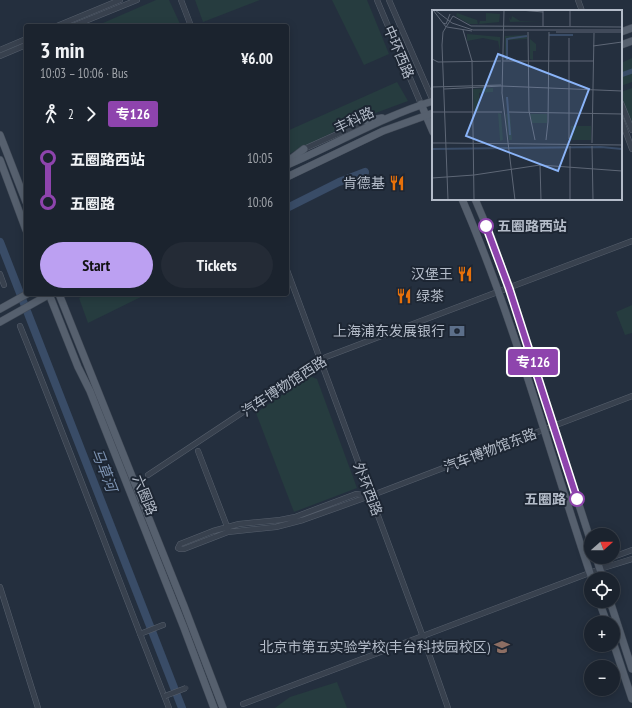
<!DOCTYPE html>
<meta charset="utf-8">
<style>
body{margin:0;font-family:"PT Sans Narrow","Noto Sans SC",sans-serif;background:#242b36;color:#f1f3f6;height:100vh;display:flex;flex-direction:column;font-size:15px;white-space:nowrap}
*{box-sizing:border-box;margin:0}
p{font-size:13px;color:#a0a4aa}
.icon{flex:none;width:22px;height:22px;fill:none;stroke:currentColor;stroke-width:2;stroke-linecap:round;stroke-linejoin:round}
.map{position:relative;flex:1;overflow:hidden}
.panel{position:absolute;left:24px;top:24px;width:265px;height:272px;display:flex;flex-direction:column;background:#1b232e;border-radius:4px;box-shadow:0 2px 10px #0003,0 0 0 1px #39404a}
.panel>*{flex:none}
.badge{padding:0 8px;border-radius:3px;font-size:14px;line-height:26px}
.needle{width:26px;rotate:69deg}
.tools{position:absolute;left:584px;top:528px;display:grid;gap:8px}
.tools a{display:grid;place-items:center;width:36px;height:36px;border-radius:50%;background:#1b232e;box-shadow:0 2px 10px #0003,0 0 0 1px #39404a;font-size:20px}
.map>.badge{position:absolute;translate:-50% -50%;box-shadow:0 0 0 2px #fff}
.legs{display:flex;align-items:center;gap:6px;height:44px;padding:0 16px;font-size:13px}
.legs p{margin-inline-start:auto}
.headline{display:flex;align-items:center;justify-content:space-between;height:68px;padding:0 16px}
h1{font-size:22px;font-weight:700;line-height:30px}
.button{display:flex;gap:8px;margin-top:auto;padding:8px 16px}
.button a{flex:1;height:46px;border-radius:24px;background:#bca0f2;color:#111;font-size:16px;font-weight:700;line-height:46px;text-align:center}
.button a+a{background:#242b36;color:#f1f3f6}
ul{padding:0 16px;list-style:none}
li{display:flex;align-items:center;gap:14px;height:44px;font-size:15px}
li i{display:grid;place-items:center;width:6px;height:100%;margin:0 5px;background:currentColor}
li i::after{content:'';width:10px;height:10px;margin:-5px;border:3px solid;border-radius:50%;background:#1b232e}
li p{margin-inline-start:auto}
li:first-child i{background:linear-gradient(#0000 50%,currentColor 0)}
li:last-child i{background:linear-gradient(currentColor 50%,#0000 0)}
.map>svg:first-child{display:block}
.green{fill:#263c3f}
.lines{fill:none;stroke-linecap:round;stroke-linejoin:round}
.canal{stroke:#394c67;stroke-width:5}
.river{stroke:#394c67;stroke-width:8}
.minor-casing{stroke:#565f6c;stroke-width:6}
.major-casing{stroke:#414a57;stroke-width:8}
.minor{stroke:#38414e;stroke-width:5}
.major{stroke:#56606e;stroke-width:7}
.minor-bridge-casing{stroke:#565f6c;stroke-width:6;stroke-linecap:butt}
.minor-bridge{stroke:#38414e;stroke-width:5}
.line-1-casing{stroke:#fff;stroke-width:9}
.line-1{stroke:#8e44ad;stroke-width:6}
.stop-1-dot{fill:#fff;stroke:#8e44ad;stroke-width:2}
.labels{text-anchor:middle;stroke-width:4;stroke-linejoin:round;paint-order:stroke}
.street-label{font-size:14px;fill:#b4bcc9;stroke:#1d2633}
.poi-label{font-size:14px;fill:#b4bcc9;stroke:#1d2633;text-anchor:end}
.stop-label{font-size:14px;font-weight:bold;fill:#b4bcc9;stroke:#1d2633;text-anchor:start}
.water-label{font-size:15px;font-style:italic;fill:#7c92b1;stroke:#1d2633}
.inset-river{fill:none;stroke:#394c67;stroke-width:2}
.inset-road{fill:none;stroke:#5e6776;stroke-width:1}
.view{fill:#8ab4f8;fill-opacity:0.15;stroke:#8ab4f8;stroke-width:2}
.inset-edge{fill:none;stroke:#b4bcc9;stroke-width:2}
</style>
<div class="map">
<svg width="632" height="708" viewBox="0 0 632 708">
<rect width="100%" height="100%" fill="#242f3e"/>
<!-- green -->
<g class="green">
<polygon points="156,0 169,0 181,26 96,26"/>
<polygon points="195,0 260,0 203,22"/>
<polygon points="332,0 367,0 389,54 364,65"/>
<polygon points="632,58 632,82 621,86 621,63"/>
<polygon points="397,82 408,101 362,118 287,155 287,131"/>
<polygon points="632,88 632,122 621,97 621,92"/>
<polygon points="88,294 147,294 88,323 79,298"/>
<polygon points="632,305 632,333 625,335 616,312"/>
<polygon points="309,376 317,379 357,488 294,512 256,413"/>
<polygon points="337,682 347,708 275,708 290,697"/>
</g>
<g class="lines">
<!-- canal -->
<polyline class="canal" points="621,75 632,71"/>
<!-- river -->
<g class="river">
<polyline points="287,208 339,182 365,172"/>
<polyline points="0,242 182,708"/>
</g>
<defs>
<g id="minor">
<polyline points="181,0 191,26"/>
<polyline points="377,0 421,104"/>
<polyline points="389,0 433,101"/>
<polyline points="578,0 582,11"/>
<polyline points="57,26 120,0"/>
<polyline points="73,26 137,0"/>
<polyline points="0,50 26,39"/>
<polyline points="0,56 26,45"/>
<polyline points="621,103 632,130"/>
<polyline points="621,119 632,149"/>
<polyline points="304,149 366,121"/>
<polyline points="287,270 423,637 448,708"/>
<polyline points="0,274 4,285"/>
<path d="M20,326c51,126 99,255 149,382"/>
<polyline points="198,451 228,529"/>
<polyline points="148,475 326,357 632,241"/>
<polyline points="370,496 356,494 295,517 280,520 239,524 213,531 180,544 178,548 180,549 184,549 228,532 276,527 303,520 370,496 632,396"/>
<polyline points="601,568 613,557 632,550"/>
<polyline points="0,587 38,708"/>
<polyline points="140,634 163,625"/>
<polyline points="243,704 600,569 632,559"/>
</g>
<g id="major">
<polyline points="621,32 632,28"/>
<polyline points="621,45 632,41"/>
<polyline points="421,104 433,132"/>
<polyline points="366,121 382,118"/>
<polyline points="0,135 26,202"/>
<polyline points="0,160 26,230"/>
<polyline points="287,162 304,149"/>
<path d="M287,165c49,-21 95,-48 146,-64"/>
<polyline points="287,177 383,131 433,113"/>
<path d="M462,199c53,123 87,253 130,380"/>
<polyline points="475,199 492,239 509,288 591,542"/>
<polyline points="49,294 78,367 90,391 184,628 214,708"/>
<polyline points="59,294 184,606 223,708"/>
<polyline points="0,309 27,294"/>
<polyline points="0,322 50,294"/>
<polyline points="596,557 603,579"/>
<polyline points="599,601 607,623"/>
<polyline points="610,601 632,669"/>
<polyline points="613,642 632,699"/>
</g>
</defs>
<!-- minor casing -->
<use href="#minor" class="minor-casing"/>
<!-- major casing -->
<use href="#major" class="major-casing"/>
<!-- minor -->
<use href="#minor" class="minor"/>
<!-- major -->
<use href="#major" class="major"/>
<defs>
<polyline id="minor-bridge" points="165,696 186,688"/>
</defs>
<!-- minor-bridge casing -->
<use href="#minor-bridge" class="minor-bridge-casing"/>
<!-- minor-bridge -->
<use href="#minor-bridge" class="minor-bridge"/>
</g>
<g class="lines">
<defs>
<polyline id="line-1" points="486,226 509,288 577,499"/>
</defs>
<!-- line-1 casing -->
<use href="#line-1" class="line-1-casing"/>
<!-- line-1 -->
<use href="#line-1" class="line-1"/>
</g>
<!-- icons -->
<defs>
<symbol id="restaurant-bare" viewBox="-9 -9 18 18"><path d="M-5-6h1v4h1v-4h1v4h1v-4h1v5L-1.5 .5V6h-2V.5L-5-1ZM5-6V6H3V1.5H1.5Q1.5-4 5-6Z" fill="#e8710a" stroke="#1d2633" stroke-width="2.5" paint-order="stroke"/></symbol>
<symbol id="bank-bare" viewBox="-9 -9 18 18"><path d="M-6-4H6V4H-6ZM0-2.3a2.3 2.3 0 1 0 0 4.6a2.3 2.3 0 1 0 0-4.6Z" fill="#5c6f8a" stroke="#1d2633" stroke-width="2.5" paint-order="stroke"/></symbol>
<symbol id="school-bare" viewBox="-9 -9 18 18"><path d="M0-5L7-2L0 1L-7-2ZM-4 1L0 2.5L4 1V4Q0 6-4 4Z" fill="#8d6e63" stroke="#1d2633" stroke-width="2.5" paint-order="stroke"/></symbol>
</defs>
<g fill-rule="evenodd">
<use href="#restaurant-bare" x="386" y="172" width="22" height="22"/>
<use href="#restaurant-bare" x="454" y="263" width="22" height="22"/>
<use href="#restaurant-bare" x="393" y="285" width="22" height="22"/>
<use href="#bank-bare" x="446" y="320" width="22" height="22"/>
<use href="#school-bare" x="491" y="636" width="22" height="22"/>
</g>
<!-- markers -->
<g class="stop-1-dot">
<circle cx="486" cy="226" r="7"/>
<circle cx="577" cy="499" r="7"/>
</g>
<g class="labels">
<!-- street labels -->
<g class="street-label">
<text transform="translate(399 52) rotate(67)" y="5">中环西路</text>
<text transform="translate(354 120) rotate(-25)" y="5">丰科路</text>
<text transform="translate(284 386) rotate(-33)" y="5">汽车博物馆西路</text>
<text transform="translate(490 450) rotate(-21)" y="5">汽车博物馆东路</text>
<text transform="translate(368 489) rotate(69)" y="5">外环西路</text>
<text transform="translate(145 495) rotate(68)" y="5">六圈路</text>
</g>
<!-- poi labels -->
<g class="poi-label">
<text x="385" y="188">肯德基</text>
<text x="453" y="279">汉堡王</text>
<text x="416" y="301" text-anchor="start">绿茶</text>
<text x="445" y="336">上海浦东发展银行</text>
<text x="490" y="652">北京市第五实验学校(丰台科技园校区)</text>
</g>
<!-- stop labels -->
<g class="stop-label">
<text x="497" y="231">五圈路西站</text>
<text x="566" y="504" text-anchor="end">五圈路</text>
</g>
<!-- water labels -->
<g class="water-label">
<text transform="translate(104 470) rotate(69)" y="5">马草河</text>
</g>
</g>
<!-- overview -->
<g transform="translate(432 10)">
<rect width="190" height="190" fill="#242f3e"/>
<path d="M25,3l20,7 1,4h-9l-13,-8zM54,3l14,1 -1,8 -20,2 1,-3h6zM80,6l8,5h22l-32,1 -1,-5 2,3zM35,24l33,3v14l-2,-10 -15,-3 -16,3zM95,25v4l-19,1v20h-3v-24zM98,29l6,5v7h-3v9l-3,-1zM61,78v4l-14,1v18h-5l-1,-22zM66,103l3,1 2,26 -3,1zM74,104h4l2,26h-3zM98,104h17v9h-15zM139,116h20v14h-20z" fill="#263c3f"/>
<path class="inset-river" d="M117,25h24M75,50v-21l20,-3M75,87l3,38M0,139l169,-2 21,2"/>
<path class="inset-road" d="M1,0l13,17M3,0l17,13 21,7h149M72,0l-2,83 13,107M88,0l23,2M138,0v16M11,13l3,1 4,-10M111,16v-16M15,17l25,4M31,20l9,31M96,22l1,79 6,29M124,22h66M161,36l29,-4M0,49l6,3 63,-1M40,50l2,140M71,51h90M69,76l121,5M0,77l69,-2M12,79l57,-3M0,102h70M77,102l113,2M137,129v-101M114,130l2,-18 1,-90M0,133h13M13,133l177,2M160,133l2,-110M138,136v54M160,136l1,54M108,155l1,35M0,168l42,-3 66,-10 82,6M16,190l-6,-155 1,-13 10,-16 18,10 151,1"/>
<path class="view" d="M66,44l91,35 -31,82 -92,-35z"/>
<rect width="190" height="190" class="inset-edge"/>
</g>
</svg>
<div class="tools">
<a><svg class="needle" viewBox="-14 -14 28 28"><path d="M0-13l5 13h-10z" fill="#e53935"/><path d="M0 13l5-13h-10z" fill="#a0a4aa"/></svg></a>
<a><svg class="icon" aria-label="locate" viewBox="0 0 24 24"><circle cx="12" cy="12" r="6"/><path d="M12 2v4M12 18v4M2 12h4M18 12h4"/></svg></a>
<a>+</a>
<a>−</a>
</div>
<b class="badge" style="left:533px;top:362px;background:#8e44ad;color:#fff">专126</b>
<section class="panel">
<div class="headline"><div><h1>3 min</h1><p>10:03 – 10:06 · Bus</p></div><b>¥6.00</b></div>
<div class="legs"><svg class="icon" aria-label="walk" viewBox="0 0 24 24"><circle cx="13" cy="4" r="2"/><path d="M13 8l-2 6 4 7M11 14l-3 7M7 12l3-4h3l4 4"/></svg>2<svg class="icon" aria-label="forward" viewBox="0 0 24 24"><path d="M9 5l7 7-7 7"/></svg><b class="badge" style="background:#8e44ad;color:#fff">专126</b></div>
<ul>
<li><i style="color:#8e44ad"></i><b>五圈路西站</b><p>10:05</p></li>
<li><i style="color:#8e44ad"></i><b>五圈路</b><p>10:06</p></li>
</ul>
<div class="button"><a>Start</a><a>Tickets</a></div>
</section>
</div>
